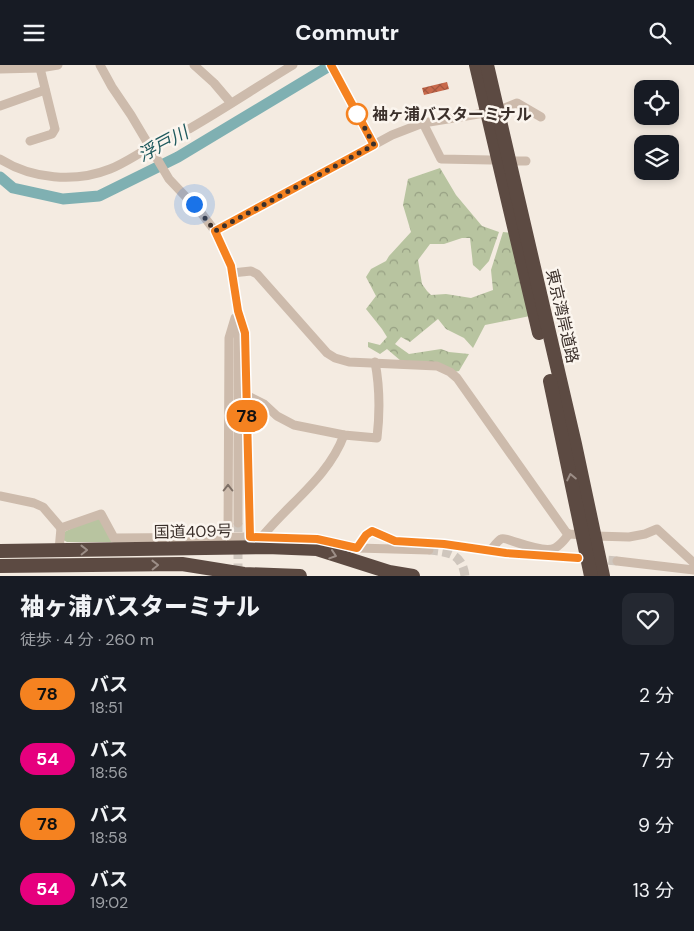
<!DOCTYPE html>
<html lang="ja">
<meta charset="utf-8">
<style>
body{margin:0;font-family:"DM Sans","Noto Sans JP",sans-serif;background:#242831;color:#f1f3f6;height:100vh;display:flex;flex-direction:column;font-size:19px;white-space:nowrap}
*{box-sizing:border-box;margin:0}
p{font-size:16px;color:#9ea1a6}
.icon{flex:none;width:28px;height:28px;fill:none;stroke:currentColor;stroke-width:2;stroke-linecap:round;stroke-linejoin:round}
.map{position:relative;height:511px;overflow:hidden}
.sheet{display:flex;flex-direction:column;background:#171b24;flex:1}
.sheet>*{flex:none}
.badge{padding:0 10px;border-radius:16px;font-size:18px;line-height:32px}
.buttons{position:absolute;left:634px;top:15px;display:grid;gap:10px}
.buttons a{display:grid;place-items:center;width:45px;height:45px;border-radius:10px;background:#171b24;box-shadow:0 2px 8px #0003;font-size:25px}
.you{position:absolute;width:25px;height:25px;margin:-12px;border:4px solid #fff;border-radius:50%;background:#1a73e8;box-shadow:0 0 0 8px #1a73e833}
.map>.badge{position:absolute;translate:-50% -50%;box-shadow:0 0 0 2px #fff}
.round{display:grid;place-items:center;flex:none;width:52px;height:52px;border-radius:10px;background:#242831}
.overview{display:flex;align-items:center;justify-content:space-between;height:85px;padding:0 20px}
h1{font-size:24px;font-weight:800;line-height:38px}
ul{padding:0;list-style:none}
li{display:flex;align-items:center;gap:15px;height:65px;padding:0 20px}
li div{flex:1}
li b{display:block;font-size:19px}
li em{font-style:normal}
li .badge{min-width:55px;font-weight:700;text-align:center}
header{display:flex;justify-content:space-between;align-items:center;height:65px;padding:0 20px;background:#171b24;font-size:22px;font-weight:800}
.map>svg:first-child{display:block}
.grass{fill:#b8c4a0}
.forest{fill:url(#forest-crowns)}
.lines{fill:none;stroke-linecap:round;stroke-linejoin:round}
.river{stroke:#7fb0b2;stroke-width:11}
.building{fill:url(#building-cross-hatch)}
.minor-tunnel{stroke:#cfc6bd;stroke-width:9;stroke-dasharray:9 4.5;stroke-linecap:butt}
.minor{stroke:#cdbbac;stroke-width:9}
.highway{stroke:#5c4a42;stroke-width:14}
.oneway{stroke:#9c8e87}
.oneway2{stroke:#7d6f65}
.line-casing{stroke:#fff;stroke-width:11}
.line{stroke:#f58220;stroke-width:8}
.walk{stroke:#3b302b;stroke-width:5;stroke-dasharray:0 9}
.stop-dot{fill:#fff;stroke:#f58220;stroke-width:2.5}
.labels{text-anchor:middle;stroke-width:5;stroke-linejoin:round;paint-order:stroke}
.stop-label{font-size:16px;font-weight:bold;fill:#3b302b;stroke:#fbf5ee;text-anchor:start}
.street-label{font-size:16px;fill:#3b302b;stroke:#fbf5ee}
.water-label{font-size:18px;font-style:italic;fill:#1f5a5e;stroke:#fbf5ee}
</style>
<header><svg class="icon" aria-label="menu" viewBox="0 0 24 24"><path d="M4 6h16M4 12h16M4 18h16"/></svg>Commutr<svg class="icon" aria-label="search" viewBox="0 0 24 24"><circle cx="10" cy="10" r="6"/><path d="M15 15l6 6"/></svg></header>
<div class="map">
<svg width="694" height="511" viewBox="0 0 694 511">
<defs>
<pattern id="forest-crowns" width="20" height="18" patternUnits="userSpaceOnUse" patternTransform="scale(1.25)"><rect width="20" height="18" fill="#b8c4a0"/><path d="M2 6a3 3 0 1 1 6 0M12 15a3 3 0 1 1 6 0" fill="none" stroke="#97a083"/></pattern>
<pattern id="building-cross-hatch" width="8" height="8" patternUnits="userSpaceOnUse" patternTransform="scale(1.25)"><rect width="8" height="8" fill="#c8694b"/><path d="M0 0l8 8M0 8l8-8" fill="none" stroke="#a4573f"/></pattern>
</defs>
<rect width="100%" height="100%" fill="#f4ebe1"/>
<!-- grass -->
<polygon class="grass" points="91,454 102,454 112,477 67,477 63,475 64,467"/>
<!-- forest -->
<polygon class="forest" points="440,103 456,130 482,161 499,167 489,196 480,206 473,200 470,173 462,173 444,179 430,179 418,195 422,219 427,226 431,230 446,229 471,233 493,225 491,205 503,167 512,168 530,251 485,260 473,283 464,273 446,264 438,254 410,277 401,272 395,279 409,289 441,284 449,287 469,289 459,306 454,307 401,296 387,284 380,289 368,282 368,277 380,280 387,272 382,264 366,244 376,231 366,212 371,204 386,196 389,191 411,167 403,140 408,114"/>
<g class="lines">
<!-- river -->
<polyline class="river" points="0,112 13,123 63,134 99,131 178,92 331,0"/>
</g>
<!-- building -->
<polygon class="building" points="447,17 449,24 424,30 422,23"/>
<g class="lines">
<!-- minor-tunnel -->
<g class="minor-tunnel">
<polyline points="238,458 238,511"/>
<path d="M429,485c19,2 33,3 36,26"/>
<polyline points="595,494 617,496"/>
</g>
<!-- minor -->
<g class="minor">
<polyline points="100,0 112,22 131,50 169,114 202,149 215,166 231,201 238,246 238,458"/>
<polyline points="194,0 214,18 231,38"/>
<polyline points="331,0 374,80"/>
<polyline points="0,4 40,3 58,0"/>
<polyline points="0,41 45,25"/>
<polyline points="423,58 441,94 491,95"/>
<polyline points="30,76 52,69 55,64 40,3"/>
<path d="M0,94c32,20 75,24 110,10 15,-6 27,-15 41,-22 12,-6 25,-12 38,-18 35,-20 69,-43 104,-64"/>
<polyline points="514,96 526,96"/>
<polyline points="215,166 392,70 423,58 497,46 517,38 541,52"/>
<polyline points="232,208 251,206 257,209 327,288 335,293 349,297 437,301 450,307 457,313 566,467 569,469 584,470"/>
<polyline points="240,253 245,268 249,472"/>
<path d="M246,330l18,9 13,12 17,9 50,10 33,3c3,-26 3,-50 -2,-76"/>
<polyline points="0,431 34,438 43,442 61,463"/>
<polyline points="595,471 629,472 645,469 657,464 694,498"/>
<polyline points="228,472 229,273 235,253"/>
<path d="M261,473c28,-35 67,-60 83,-103"/>
<polyline points="357,483 366,470 372,466 395,477 444,479 506,488 578,493"/>
<polyline points="59,485 61,463 101,449 114,473 249,472 317,474 357,483 429,485"/>
<path d="M490,486c3,-3 7,-10 11,-12 5,-3 40,16 54,9 6,-3 10,-9 14,-14"/>
<polyline points="617,496 694,505"/>
</g>
<!-- highway -->
<g class="highway">
<polyline points="476,0 539,268"/>
<polyline points="487,0 575,379 603,511"/>
<polyline points="550,316 591,511"/>
<polyline points="0,486 267,482 317,484 389,507 413,511"/>
<polyline points="0,501 182,499 244,509 300,511"/>
</g>
</g>
<!-- one-way arrows -->
<defs><path id="oneway-chevron" d="M-2-3.5L2.5 0L-2 3.5" fill="none" stroke-width="1.6" stroke-linecap="round" stroke-linejoin="round" transform="scale(1.25)"/></defs>
<g class="oneway">
<use href="#oneway-chevron" transform="translate(571 412) rotate(-102)"/>
<use href="#oneway-chevron" transform="translate(84 485) rotate(-1)"/>
<use href="#oneway-chevron" transform="translate(333 490) rotate(18)"/>
<use href="#oneway-chevron" transform="translate(155 500) rotate(-1)"/>
</g>
<use class="oneway2" href="#oneway-chevron" transform="translate(228 423) rotate(-90)"/>
<g class="lines">
<defs>
<polyline id="line" points="331,0 374,80 215,166 231,201 238,246 245,268 250,472 317,474 357,483 366,470 372,466 395,476 444,479 506,488 578,493"/>
</defs>
<!-- line casing -->
<use href="#line" class="line-casing"/>
<!-- line -->
<use href="#line" class="line"/>
<!-- walk -->
<polyline class="walk" points="194,139 215,166 374,80 357,49"/>
</g>
<!-- markers -->
<circle class="stop-dot" cx="357" cy="49" r="10"/>
<g class="labels">
<!-- stop labels -->
<g class="stop-label">
<text x="372" y="55">袖ヶ浦バスターミナル</text>
</g>
<!-- street labels -->
<g class="street-label">
<text transform="translate(563 251) rotate(77)" y="6">東京湾岸道路</text>
<text transform="translate(193 466) rotate(-1)" y="6">国道409号</text>
</g>
<!-- water labels -->
<g class="water-label">
<text transform="translate(163 79) rotate(-28)" y="6">浮戸川</text>
</g>
</g>
</svg>
<div class="buttons">
<a><svg class="icon" aria-label="locate" viewBox="0 0 24 24"><circle cx="12" cy="12" r="6"/><path d="M12 2v4M12 18v4M2 12h4M18 12h4"/></svg></a>
<a><svg class="icon" aria-label="layers" viewBox="0 0 24 24"><path d="M12 4l9 5-9 5-9-5zM3 14l9 5 9-5"/></svg></a>
</div>
<div class="you" style="left:194px;top:139px"></div>
<b class="badge" style="left:247px;top:351px;background:#f58220;color:#111">78</b>
</div>
<section class="sheet">
<div class="overview"><div><h1>袖ヶ浦バスターミナル</h1><p>徒歩 · 4 分 · 260 m</p></div><a class="round"><svg class="icon" aria-label="heart" viewBox="0 0 24 24"><path d="M12 20l-8-8c-3-5 5-10 8-4 3-6 11-1 8 4z"/></svg></a></div>
<ul>
<li><span class="badge" style="background:#f58220;color:#111">78</span><div><b>バス</b><p>18:51</p></div><em>2 分</em></li>
<li><span class="badge" style="background:#e6007e;color:#fff">54</span><div><b>バス</b><p>18:56</p></div><em>7 分</em></li>
<li><span class="badge" style="background:#f58220;color:#111">78</span><div><b>バス</b><p>18:58</p></div><em>9 分</em></li>
<li><span class="badge" style="background:#e6007e;color:#fff">54</span><div><b>バス</b><p>19:02</p></div><em>13 分</em></li>
</ul>
</section>
